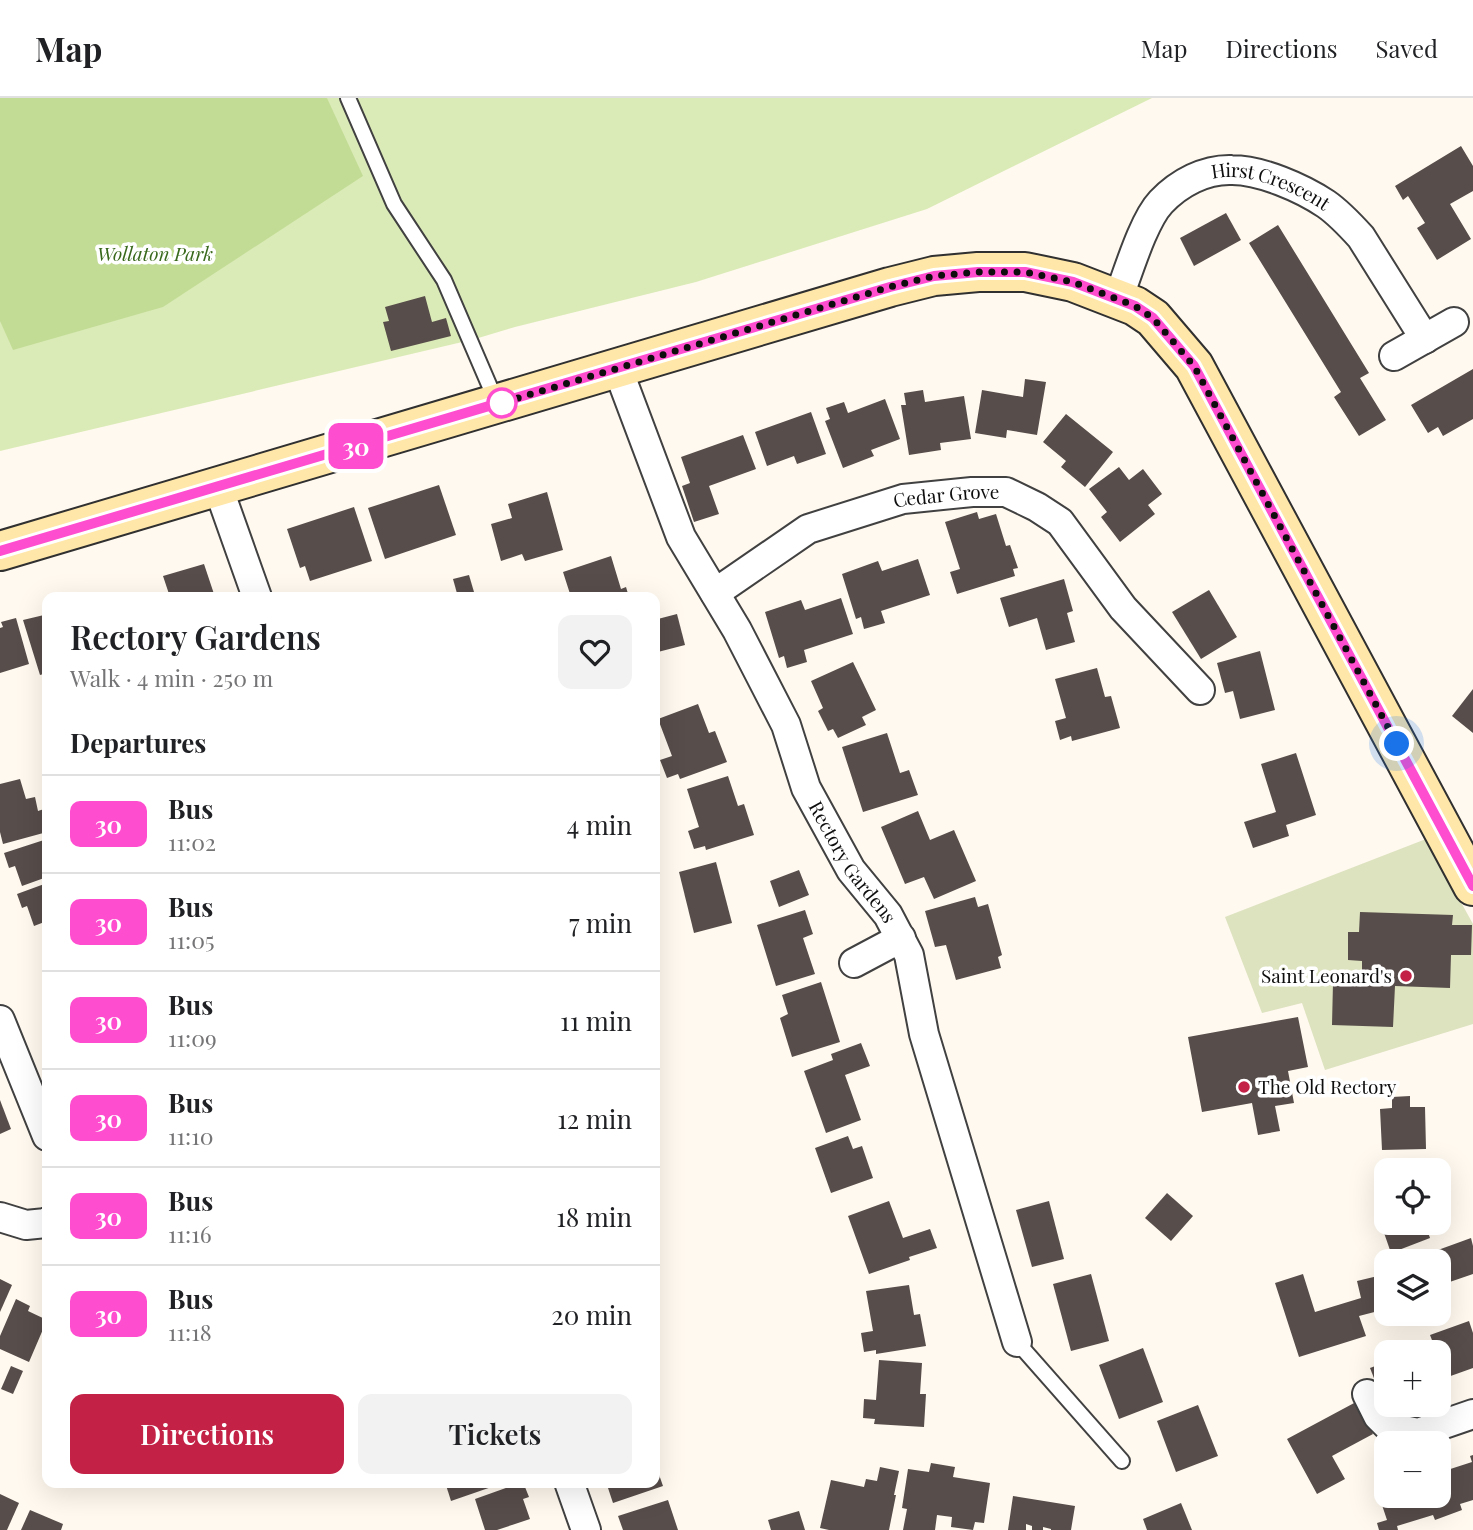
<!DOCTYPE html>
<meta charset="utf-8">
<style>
body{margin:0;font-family:"Playfair Display",serif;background:#f2f2f2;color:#202124;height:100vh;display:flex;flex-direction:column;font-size:26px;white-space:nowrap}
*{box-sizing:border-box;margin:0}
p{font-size:23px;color:#757577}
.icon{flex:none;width:38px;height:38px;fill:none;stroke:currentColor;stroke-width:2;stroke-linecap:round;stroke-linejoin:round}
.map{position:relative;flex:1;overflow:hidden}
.side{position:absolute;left:42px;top:494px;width:618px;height:896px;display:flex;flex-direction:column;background:#fff;border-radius:14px;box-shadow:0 7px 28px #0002}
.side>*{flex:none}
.badge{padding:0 14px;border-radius:10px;font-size:24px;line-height:46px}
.tools{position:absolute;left:1374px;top:1060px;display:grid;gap:14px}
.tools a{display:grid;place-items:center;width:77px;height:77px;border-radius:14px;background:#fff;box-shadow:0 7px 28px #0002;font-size:35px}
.you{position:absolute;width:35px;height:35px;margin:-18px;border:5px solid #fff;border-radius:50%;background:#1a73e8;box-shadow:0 0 0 10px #1a73e833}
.map>.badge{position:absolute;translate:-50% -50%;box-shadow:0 0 0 4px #fff}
h2{padding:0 28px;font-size:26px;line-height:63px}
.round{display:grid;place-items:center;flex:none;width:74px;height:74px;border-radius:14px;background:#f2f2f2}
.head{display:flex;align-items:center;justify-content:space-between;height:119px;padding:0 28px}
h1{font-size:33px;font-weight:600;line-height:52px}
.action{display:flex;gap:14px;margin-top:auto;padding:14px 28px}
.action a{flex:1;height:80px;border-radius:14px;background:#c32146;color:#fff;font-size:28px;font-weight:600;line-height:80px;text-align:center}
.action a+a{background:#f2f2f2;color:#202124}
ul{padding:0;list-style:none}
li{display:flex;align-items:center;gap:21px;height:98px;padding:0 28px;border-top:2px solid #e0e0e0}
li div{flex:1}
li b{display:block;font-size:26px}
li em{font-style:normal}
li .badge{min-width:77px;font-weight:700;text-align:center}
header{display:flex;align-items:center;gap:42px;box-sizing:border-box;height:98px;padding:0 35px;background:#fff;border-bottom:2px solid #e0e0e0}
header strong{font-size:33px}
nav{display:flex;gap:38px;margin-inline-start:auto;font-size:24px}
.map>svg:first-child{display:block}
.green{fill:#dbebb7}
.forest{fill:#c2dc96}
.cemetery{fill:#dde2bf}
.building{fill:#574d4a}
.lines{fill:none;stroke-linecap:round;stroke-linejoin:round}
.lane-casing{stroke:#414141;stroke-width:18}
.street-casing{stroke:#414141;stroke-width:32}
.secondary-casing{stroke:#303030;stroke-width:42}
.lane{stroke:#fff;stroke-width:14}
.street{stroke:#fff;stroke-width:28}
.secondary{stroke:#ffe7aa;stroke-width:38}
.line-casing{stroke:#fff;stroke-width:16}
.line{stroke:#ff4dcf;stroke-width:10}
.walk{stroke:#0e0e0e;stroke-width:7;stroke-dasharray:0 12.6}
.stop-dot{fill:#fff;stroke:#ff4dcf;stroke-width:3.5}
.poi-dot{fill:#c32146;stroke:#fff;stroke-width:2.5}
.labels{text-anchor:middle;stroke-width:7;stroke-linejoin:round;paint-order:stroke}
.street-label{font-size:19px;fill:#0e0e0e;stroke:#fff}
.park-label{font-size:19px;font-style:italic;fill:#39691c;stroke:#fff}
.poi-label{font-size:19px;fill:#0e0e0e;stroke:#fff;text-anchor:end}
</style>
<header>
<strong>Map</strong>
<nav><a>Map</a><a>Directions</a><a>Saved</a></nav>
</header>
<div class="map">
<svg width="1473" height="1432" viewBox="0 0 1473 1432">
<rect width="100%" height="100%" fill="#fff9ef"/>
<!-- green -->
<polygon class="green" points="0,0 1152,0 927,111 696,184 515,229 475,241 0,353"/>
<!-- forest -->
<polygon class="forest" points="0,0 327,0 363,78 163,209 13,252 0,223"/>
<!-- cemetery -->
<polygon class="cemetery" points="1426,741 1473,826 1473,926 1325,972 1302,905 1262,915 1225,819"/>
<!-- building -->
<g class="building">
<polygon points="1461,48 1473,68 1473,93 1450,106 1471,141 1437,162 1417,130 1425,125 1408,98 1403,102 1395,88"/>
<polygon points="1226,115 1241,142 1194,168 1180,140"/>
<polygon points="1278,127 1369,275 1360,280 1386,322 1359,338 1334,299 1341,294 1249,145"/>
<polygon points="425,198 432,224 446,220 451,238 391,253 383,224 389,223 385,209"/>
<polygon points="1473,271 1473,321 1443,338 1438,329 1428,335 1411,307"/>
<polygon points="1025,281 1046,284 1037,337 1007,332 1006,340 975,335 982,292 1023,299"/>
<polygon points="923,292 925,304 964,298 971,341 940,345 941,352 909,357 901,307 906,307 904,295"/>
<polygon points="885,301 900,341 871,352 874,358 843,370 825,323 830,321 826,310 844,304 848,315"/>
<polygon points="811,314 826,356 797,366 794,358 767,368 755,334"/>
<polygon points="1066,316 1113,354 1085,389 1061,369 1066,363 1043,344"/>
<polygon points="743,337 756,371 709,388 719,416 694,424 682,388 690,385 681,359"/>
<polygon points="1119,369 1129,382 1143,371 1162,396 1148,407 1155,416 1120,444 1101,419 1107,414 1089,391"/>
<polygon points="439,387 456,437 385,461 368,410"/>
<polygon points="547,394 563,452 525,463 522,456 501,463 491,426 512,420 508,406"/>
<polygon points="354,409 372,463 310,483 305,468 300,470 287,431"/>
<polygon points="977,414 979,421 996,416 1006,448 1010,447 1018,470 1013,471 1015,478 957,496 950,474 960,471 945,424"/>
<polygon points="611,458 621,491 626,489 629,499 571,499 563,474"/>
<polygon points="918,461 930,497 881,513 885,525 864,531 861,519 856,521 842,476 878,463 882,473"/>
<polygon points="204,466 215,499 170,499 163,478"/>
<polygon points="469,477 474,494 458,499 453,481"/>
<polygon points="1064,481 1073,513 1067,515 1075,544 1046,552 1037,520 1009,529 1000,500"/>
<polygon points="1209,492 1237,539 1201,561 1172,514"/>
<polygon points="841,500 853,536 804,552 807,564 787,570 784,558 779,560 765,514 801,502 805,512"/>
<polygon points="47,509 47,575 40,577 23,522 44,517 42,511"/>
<polygon points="677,516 685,547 654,555 654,522"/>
<polygon points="16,520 29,566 0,575 0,530 3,529 1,524"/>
<polygon points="1260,553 1275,612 1240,621 1233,593 1225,595 1217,565"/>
<polygon points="853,564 876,612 862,619 866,627 838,640 833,631 828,633 818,613 823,610 811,583"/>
<polygon points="1097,570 1105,599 1111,598 1120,630 1072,643 1071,638 1060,642 1055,623 1066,620 1055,581"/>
<polygon points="1473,591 1473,635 1452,618"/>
<polygon points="698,606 709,635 715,633 727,664 680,681 678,676 667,680 660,662 672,658 658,621"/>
<polygon points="887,635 900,675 909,672 918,697 863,714 842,649"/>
<polygon points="1296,655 1316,717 1286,727 1289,738 1253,750 1244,724 1276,714 1261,666"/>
<polygon points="728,678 738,708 744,706 754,737 706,752 705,748 694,751 688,733 699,729 687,691"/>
<polygon points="20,681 26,701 35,699 38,713 47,710 47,734 3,746 0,734 0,686"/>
<polygon points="918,713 930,742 954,732 976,783 934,801 924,779 905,786 881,729"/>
<polygon points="47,741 47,779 22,788 15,768 9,770 4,755"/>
<polygon points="716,764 732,825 694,835 679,774"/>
<polygon points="799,772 809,797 779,809 770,783"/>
<polygon points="47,785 47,823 34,828 27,808 22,810 17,796"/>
<polygon points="975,799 978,809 988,806 1002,857 998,859 1001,870 956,882 946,847 935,849 925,813"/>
<polygon points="805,812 813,836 803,840 815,876 776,888 757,827"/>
<polygon points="1360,814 1453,817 1452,827 1472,827 1471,857 1451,857 1450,890 1395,888 1393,929 1332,927 1333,885 1362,885 1362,863 1348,862 1348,834 1359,834"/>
<polygon points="821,884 840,944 792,959 780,920 788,916 782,897"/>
<polygon points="1298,919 1308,969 1288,973 1294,1005 1275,1008 1280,1033 1258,1037 1252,1005 1202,1014 1188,939"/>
<polygon points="861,945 870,968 845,977 861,1022 826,1035 804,973 833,962 831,956"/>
<polygon points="1410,998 1410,1009 1425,1009 1426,1051 1382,1052 1380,1011 1392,1010 1392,999"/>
<polygon points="0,1002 11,1031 0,1036"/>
<polygon points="848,1038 853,1051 862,1048 873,1080 831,1095 815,1050"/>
<polygon points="1167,1095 1193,1118 1171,1143 1145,1120"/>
<polygon points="889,1103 903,1140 930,1131 937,1150 909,1159 910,1162 869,1176 848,1118"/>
<polygon points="1049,1103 1064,1161 1032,1169 1016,1112"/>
<polygon points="1392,1125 1425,1125 1430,1140 1391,1155 1382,1129"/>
<polygon points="1471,1140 1473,1148 1473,1176 1438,1188 1438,1164 1405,1164"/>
<polygon points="1091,1176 1109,1243 1071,1253 1053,1186"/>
<polygon points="1303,1176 1315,1214 1361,1200 1357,1183 1382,1177 1386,1196 1386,1211 1359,1218 1366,1238 1299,1259 1275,1185"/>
<polygon points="0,1181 12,1187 0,1214"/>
<polygon points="909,1187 914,1217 920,1216 926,1248 876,1256 876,1252 864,1254 861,1235 873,1233 866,1193"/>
<polygon points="16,1201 30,1208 28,1213 47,1222 29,1264 0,1251 0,1238"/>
<polygon points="1469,1223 1473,1235 1473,1270 1445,1280 1438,1260 1438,1255 1437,1255 1430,1237"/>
<polygon points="1143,1250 1163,1304 1119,1321 1099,1267"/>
<polygon points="879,1262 922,1265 920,1296 926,1296 924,1329 874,1326 875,1321 863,1320 864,1301 876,1302"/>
<polygon points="1386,1264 1386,1290 1379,1293 1370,1270"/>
<polygon points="11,1268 23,1273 13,1296 1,1291"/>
<polygon points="1447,1288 1451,1304 1438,1307 1438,1290"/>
<polygon points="1356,1304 1373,1336 1332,1358 1345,1381 1317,1396 1287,1341"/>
<polygon points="1198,1307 1218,1358 1176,1374 1157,1323"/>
<polygon points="1473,1357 1473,1402 1460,1406 1462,1412 1435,1422 1433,1417 1397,1428 1398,1432 1379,1432 1377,1425 1387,1422 1376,1389 1386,1386 1386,1398 1438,1398 1438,1375 1472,1364 1470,1358"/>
<polygon points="655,1365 663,1388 613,1405 608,1390 614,1388 612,1384 654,1384"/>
<polygon points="931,1365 955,1369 953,1379 990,1385 984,1425 975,1424 973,1432 951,1429 952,1419 937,1417 935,1432 903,1432 907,1411 902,1410 908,1371 929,1374"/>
<polygon points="880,1369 899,1373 894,1397 896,1397 889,1432 829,1432 820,1430 831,1382 864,1389 866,1381 877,1383"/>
<polygon points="445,1384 503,1384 503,1385 451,1403"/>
<polygon points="523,1384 529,1399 523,1401 530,1421 497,1432 485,1432 475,1401"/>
<polygon points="0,1396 19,1405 7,1432 0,1432"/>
<polygon points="1013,1398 1075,1408 1071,1432 1051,1432 1051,1431 1043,1429 1043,1432 1032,1432 1032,1428 1026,1426 1026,1432 1008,1432"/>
<polygon points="668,1402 678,1432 623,1432 618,1418"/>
<polygon points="1181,1405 1192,1432 1147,1432 1143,1421"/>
<polygon points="30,1412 63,1426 61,1432 21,1432"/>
<polygon points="799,1413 805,1432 771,1432 768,1422"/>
</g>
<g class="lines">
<defs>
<g id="lane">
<polyline points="348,0 394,106 444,182 496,303"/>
<polyline points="1017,1244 1122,1363"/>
</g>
<g id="street">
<path id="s1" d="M1118,201c10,-26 25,-78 43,-97 18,-19 44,-33 71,-32 29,0 70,18 94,34 13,9 25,22 35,33l64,102"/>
<polyline points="1394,258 1454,224"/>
<path id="s2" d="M617,269l64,170 56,93 49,95 20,63 45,82 37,45 21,40 15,79 93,308"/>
<polyline points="218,389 257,499"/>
<path id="s3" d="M715,495l93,-64 95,-30 69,-7h34l31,15 23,15 63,86 77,82"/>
<polyline points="854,865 901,840"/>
<polyline points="0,922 47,1038"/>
<polyline points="0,1119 26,1127 46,1125 47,1124"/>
<polyline points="1367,1296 1378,1318 1389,1329 1418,1335 1473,1316"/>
<polyline points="569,1384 586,1432"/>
</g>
<polyline id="secondary" points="0,453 890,189 934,178 978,174 1025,174 1073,184 1135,208 1153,220 1194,268 1473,788"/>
</defs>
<!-- lane casing -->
<use href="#lane" class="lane-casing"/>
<!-- street casing -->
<use href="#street" class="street-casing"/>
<!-- secondary casing -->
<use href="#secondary" class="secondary-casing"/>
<!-- lane -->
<use href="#lane" class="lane"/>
<!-- street -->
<use href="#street" class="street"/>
<!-- secondary -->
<use href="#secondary" class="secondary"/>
</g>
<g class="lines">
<defs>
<polyline id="line" points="0,453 890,189 934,178 978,174 1025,174 1073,184 1135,208 1153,220 1194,268 1473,788"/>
</defs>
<!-- line casing -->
<use href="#line" class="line-casing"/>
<!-- line -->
<use href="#line" class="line"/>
<!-- walk -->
<polyline class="walk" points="502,305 498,306 890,189 934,178 978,174 1025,174 1073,184 1135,208 1153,220 1194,268 1397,646"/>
</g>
<!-- markers -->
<circle class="stop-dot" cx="502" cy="305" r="14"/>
<g class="poi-dot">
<circle cx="1406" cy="878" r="7"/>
<circle cx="1244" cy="989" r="7"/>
</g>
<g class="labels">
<!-- street labels -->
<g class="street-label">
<text dy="7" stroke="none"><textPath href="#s1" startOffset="228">Hirst Crescent</textPath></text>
<text dy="7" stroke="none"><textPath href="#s3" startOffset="256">Cedar Grove</textPath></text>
<text dy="7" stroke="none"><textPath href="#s2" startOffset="551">Rectory Gardens</textPath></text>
</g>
<!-- park labels -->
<g class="park-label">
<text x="155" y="163">Wollaton Park</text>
</g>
<!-- poi labels -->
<g class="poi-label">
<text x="1392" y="885">Saint Leonard's</text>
<text x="1258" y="996" text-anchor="start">The Old Rectory</text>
</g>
</g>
</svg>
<div class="tools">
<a><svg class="icon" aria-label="locate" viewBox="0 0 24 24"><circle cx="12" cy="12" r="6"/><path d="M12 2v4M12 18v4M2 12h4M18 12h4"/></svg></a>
<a><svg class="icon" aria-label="layers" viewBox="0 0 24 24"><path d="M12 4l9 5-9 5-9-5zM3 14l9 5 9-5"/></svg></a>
<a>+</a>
<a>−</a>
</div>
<div class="you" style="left:1397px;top:646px"></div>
<b class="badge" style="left:356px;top:348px;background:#ff4dcf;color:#fff">30</b>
<section class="side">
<div class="head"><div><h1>Rectory Gardens</h1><p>Walk · 4 min · 250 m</p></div><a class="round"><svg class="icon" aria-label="heart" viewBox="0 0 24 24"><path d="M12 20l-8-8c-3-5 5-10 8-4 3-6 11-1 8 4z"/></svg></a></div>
<h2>Departures</h2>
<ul>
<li><span class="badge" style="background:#ff4dcf;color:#fff">30</span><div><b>Bus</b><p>11:02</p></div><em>4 min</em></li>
<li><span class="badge" style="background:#ff4dcf;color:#fff">30</span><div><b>Bus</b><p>11:05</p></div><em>7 min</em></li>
<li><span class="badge" style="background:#ff4dcf;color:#fff">30</span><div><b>Bus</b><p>11:09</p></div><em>11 min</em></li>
<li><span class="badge" style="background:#ff4dcf;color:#fff">30</span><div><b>Bus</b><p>11:10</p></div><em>12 min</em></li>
<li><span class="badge" style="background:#ff4dcf;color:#fff">30</span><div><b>Bus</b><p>11:16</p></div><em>18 min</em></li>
<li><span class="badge" style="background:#ff4dcf;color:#fff">30</span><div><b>Bus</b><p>11:18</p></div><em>20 min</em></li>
</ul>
<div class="action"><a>Directions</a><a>Tickets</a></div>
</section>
</div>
